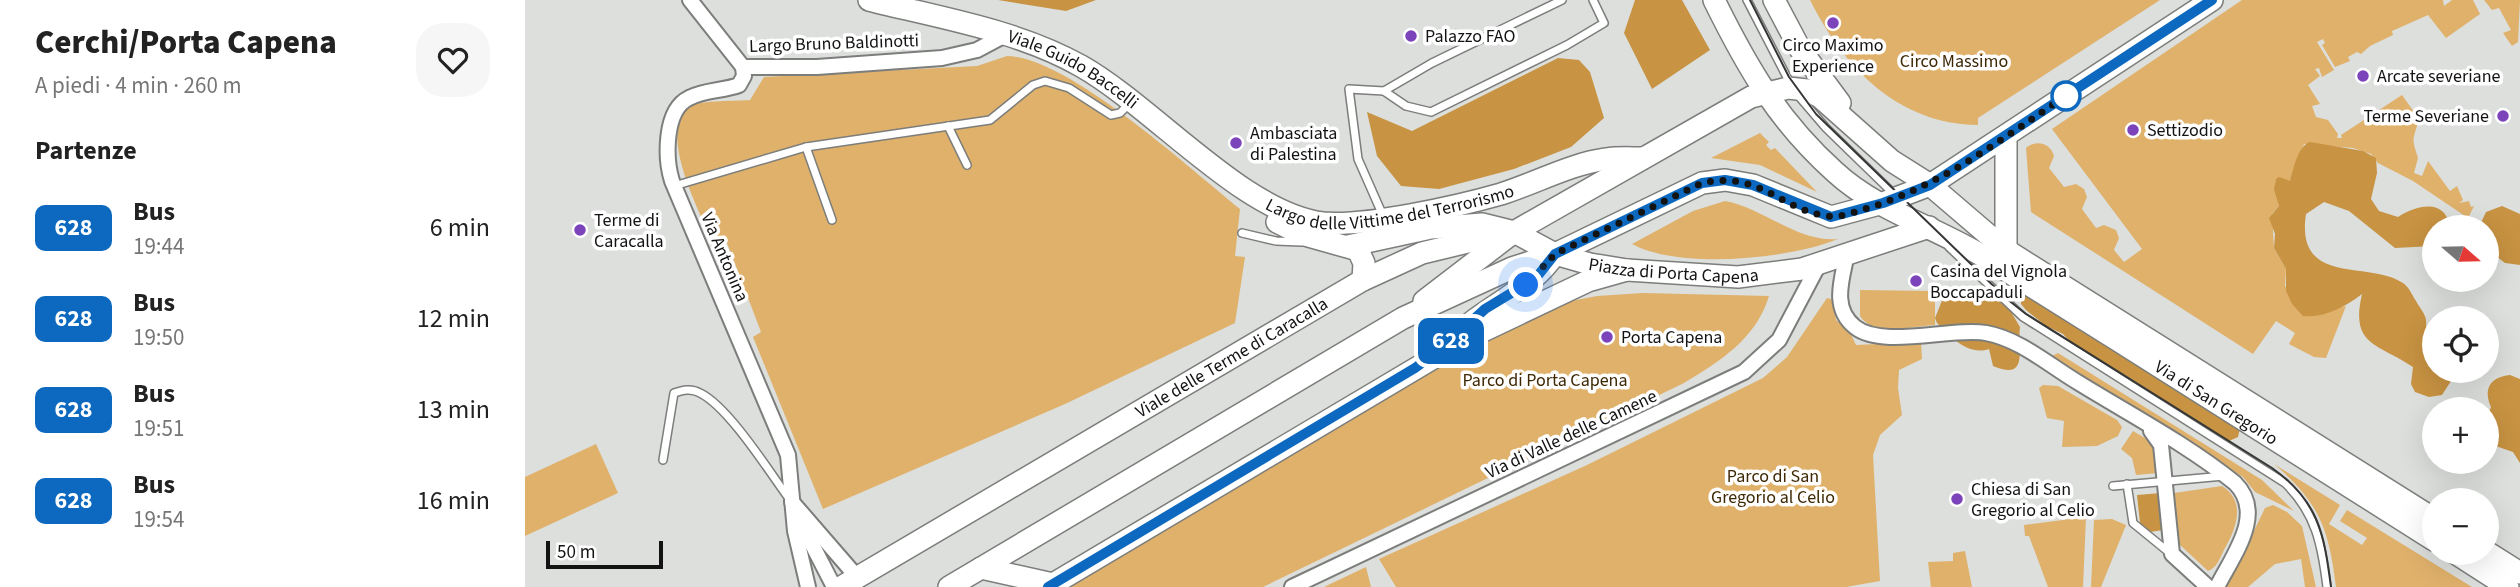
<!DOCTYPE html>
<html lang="it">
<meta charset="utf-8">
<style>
body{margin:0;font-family:"Source Sans 3",sans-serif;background:#f6f6f6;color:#222;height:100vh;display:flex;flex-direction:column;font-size:26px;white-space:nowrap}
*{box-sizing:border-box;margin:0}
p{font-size:23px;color:#767676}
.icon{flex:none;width:38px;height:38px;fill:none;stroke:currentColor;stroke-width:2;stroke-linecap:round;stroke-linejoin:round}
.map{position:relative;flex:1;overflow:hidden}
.panel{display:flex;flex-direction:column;background:#fff;width:525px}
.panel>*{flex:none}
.badge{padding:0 14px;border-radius:10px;font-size:24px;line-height:46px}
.needle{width:46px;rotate:110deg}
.controls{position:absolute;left:1897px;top:215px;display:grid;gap:14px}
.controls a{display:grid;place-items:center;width:77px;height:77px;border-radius:50%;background:#fff;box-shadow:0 7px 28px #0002;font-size:35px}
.scale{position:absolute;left:21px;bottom:18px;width:117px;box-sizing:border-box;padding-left:7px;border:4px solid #121312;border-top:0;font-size:19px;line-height:24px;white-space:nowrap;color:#121312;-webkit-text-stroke:5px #fff;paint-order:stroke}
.you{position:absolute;width:35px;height:35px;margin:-18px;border:5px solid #fff;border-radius:50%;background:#1a73e8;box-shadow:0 0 0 10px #1a73e833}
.map>.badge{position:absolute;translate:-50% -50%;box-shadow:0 0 0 4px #fff}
h2{padding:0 35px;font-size:26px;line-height:63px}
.round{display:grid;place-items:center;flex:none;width:74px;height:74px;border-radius:28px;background:#f6f6f6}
.overview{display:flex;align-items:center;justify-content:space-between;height:119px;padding:0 35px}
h1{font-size:33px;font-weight:800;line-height:52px}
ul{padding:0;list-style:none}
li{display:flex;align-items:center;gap:21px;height:91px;padding:0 35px}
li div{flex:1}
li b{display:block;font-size:26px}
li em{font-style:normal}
li .badge{min-width:77px;font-weight:700;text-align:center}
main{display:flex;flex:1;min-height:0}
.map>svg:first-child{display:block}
.green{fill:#e0b16b}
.forest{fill:#c89342}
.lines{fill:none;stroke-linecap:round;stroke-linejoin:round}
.lane-casing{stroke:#7c7e7b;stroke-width:10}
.street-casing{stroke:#7c7e7b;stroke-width:18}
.secondary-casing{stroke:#7c7e7b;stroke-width:24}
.lane{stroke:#fff;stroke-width:7}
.street{stroke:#fff;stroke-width:14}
.secondary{stroke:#fff;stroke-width:21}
.tram{stroke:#353635;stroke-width:2}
.line-casing{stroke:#fff;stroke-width:16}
.line{stroke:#0c69bf;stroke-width:10}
.walk{stroke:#121312;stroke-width:7;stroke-dasharray:0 12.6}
.poi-dot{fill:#7c44bb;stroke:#fff;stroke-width:2.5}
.stop-dot{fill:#fff;stroke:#0c69bf;stroke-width:3.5}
.labels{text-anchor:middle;stroke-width:7;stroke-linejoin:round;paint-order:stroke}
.poi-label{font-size:18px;fill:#121312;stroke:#fff;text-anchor:start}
.street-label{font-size:18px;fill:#121312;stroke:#fff}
.park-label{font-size:18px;fill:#3e2804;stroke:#fff}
</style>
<main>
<section class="panel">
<div class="overview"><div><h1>Cerchi/Porta Capena</h1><p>A piedi · 4 min · 260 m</p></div><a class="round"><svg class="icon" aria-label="heart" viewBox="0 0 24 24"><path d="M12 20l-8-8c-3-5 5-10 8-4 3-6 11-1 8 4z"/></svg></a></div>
<h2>Partenze</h2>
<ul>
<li><span class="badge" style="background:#0c69bf;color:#fff">628</span><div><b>Bus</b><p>19:44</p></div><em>6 min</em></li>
<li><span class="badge" style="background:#0c69bf;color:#fff">628</span><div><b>Bus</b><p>19:50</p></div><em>12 min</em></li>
<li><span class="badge" style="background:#0c69bf;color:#fff">628</span><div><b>Bus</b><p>19:51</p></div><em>13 min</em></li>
<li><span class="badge" style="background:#0c69bf;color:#fff">628</span><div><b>Bus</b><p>19:54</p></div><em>16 min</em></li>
</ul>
</section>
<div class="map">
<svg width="1995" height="587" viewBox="0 0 1995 587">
<rect width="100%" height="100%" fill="#dcdfdc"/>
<!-- green -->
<g class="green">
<path d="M1285,0h350l-182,118v7c-80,-1 -134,-57 -168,-125z"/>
<path d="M1717,0h201l1,6 8,-6h21l7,14 -34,24 -18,-23 -36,16 1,4 -23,11 -9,8 -4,-2 -9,5 2,4 -15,6 -13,-22 3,-2 -2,-4 -6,3 17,28 -12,7 -3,-9 -4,1 5,7 -12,9 12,19 -8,2 4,11 12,3 10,14 -1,4h5l-1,-3 61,-40 17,24c-6,22 -8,18 -1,39l-4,15 8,3 6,-15 22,30 7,-5 6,14 -4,3 10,-2 2,6 3,-1 -6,12 -55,-37 -35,-18 -7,-9 -18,-6 -49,-4 -14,37h-15l4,25 -7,8 2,34 12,21 -1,17 22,30 39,-10 -20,52 -12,-1 -25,-13 6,-11 -19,-12 -23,33 -222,-142 -5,-64c9,-8 24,-6 28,8l-5,12 15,19 12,-3 8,5 3,8 -5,12 14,19 8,-3 12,5 3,8 -5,12 10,12 18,-13 -90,-120z"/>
<polygon points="1959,0 1995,0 1993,42 1987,46 1978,33 1986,30 1974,8 1967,10"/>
<path d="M482,56c61,1 183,113 233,153l-5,47 10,1 -10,66 -170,81 -242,105 -70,-172 8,-5 -34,-89 -12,4c-13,-30 -61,-118 -24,-141 10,-6 46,-5 59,-6l14,-23 213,-11z"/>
<polygon points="1235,133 1244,142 1241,145 1246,150 1250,148 1292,192 1235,165 1186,158"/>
<path d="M1200,201c39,7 73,42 113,38 -49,20 -158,31 -206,5l61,-33z"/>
<path d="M1335,290l75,1v34c-21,1 -62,12 -75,-9z"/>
<path d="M1118,293l126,3c-13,43 -49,65 -85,87l-421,204h-193l434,-259 62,-26 31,-6z"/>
<polygon points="1302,298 1309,300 1311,320 1325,332 1331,345 1396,342 1397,359 1374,370 1373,388 1377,415 1355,435 1348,455 1355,581 1321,587 871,587 854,559 1062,465 1238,378 1262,357"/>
<polygon points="1533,353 1737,480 1769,511 1730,492 1718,477 1527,356"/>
<polygon points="1518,385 1533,386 1592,420 1597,427 1593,436 1572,446 1537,447 1539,421 1522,418 1514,388"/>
<polygon points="1608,431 1630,444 1633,473 1611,475 1607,458 1596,449"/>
<polygon points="71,444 93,493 0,536 0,477"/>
<path d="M1749,464l66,41 -11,19 33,21 5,-7 -27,-17 7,-11 125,77h-136c-7,-58 -17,-85 -62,-123z"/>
<path d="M1697,486c25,16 14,43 2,64 -4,8 -7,18 -16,21l-29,-27 -5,-51z"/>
<polygon points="1748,505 1762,512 1777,526 1791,587 1780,587 1776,559 1750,564 1723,587 1702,587 1740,508"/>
<polygon points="1561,517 1558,587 1523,587 1504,536 1500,536 1499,525"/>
<polygon points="1587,519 1601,525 1576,587 1566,587 1569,520"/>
<polygon points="1440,551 1447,587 1406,587 1403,562 1428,561 1428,553"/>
<polygon points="841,567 846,587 799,587"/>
</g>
<!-- forest -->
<g class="forest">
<polygon points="473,0 571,0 541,11"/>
<polygon points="1110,0 1157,0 1185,50 1127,89 1099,33"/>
<polygon points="1033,58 1054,60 1065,72 1079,118 1046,147 989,169 914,189 876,186 852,156 842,112 887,131"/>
<path d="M1785,142l53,9 13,7 1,15 -6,26 8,12 19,6c19,-12 47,-19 52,10l-16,1v18l-39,2 -46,-37 -25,-9 -18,12c-11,73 63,46 97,69 6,4 9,12 13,18 3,6 9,12 10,19 1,10 -2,18 -3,27l11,10v14h10l9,7 -11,17 -13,2 -14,-5 -4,-8 2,-17c-36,-24 -63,-21 -51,-73 -17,13 -37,24 -59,22l-11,-12 -6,-13v-22l-12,-21 1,-14 -6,-16 10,-12 -5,-17 2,-10 3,-2 11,4c4,-13 7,-34 20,-39z"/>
<polygon points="1977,206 1995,214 1995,265 1980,263 1963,250 1962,228 1954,227 1961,212"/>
<path d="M1422,288l12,1 16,10 12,-1 13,4 10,8 10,17c-3,20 10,55 -27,39l-4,-17c-21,7 -38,-12 -52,-26l-2,-5z"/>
<polygon points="1502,294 1715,428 1713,437 1702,442 1605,378 1551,348 1538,334 1521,326 1501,310 1496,304 1496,297"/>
<path d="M1985,375l10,4v84l-7,-11 -26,-9v-25l4,-11c-8,-18 -1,-30 19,-32z"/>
<polygon points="1636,493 1638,530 1625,532 1615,523 1612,495"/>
</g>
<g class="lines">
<defs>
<g id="lane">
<polyline points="1222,0 1265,83"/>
<polyline points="859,91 907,63 1037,0"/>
<polyline points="1271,93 1301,128 1370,195"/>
<polyline points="423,126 442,165"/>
<polyline points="281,147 307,220"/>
<polyline points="149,186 281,147 465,120 508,85 520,81 544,88 586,115 595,113 605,103"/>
<polyline points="859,218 833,159 824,89 859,91 881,106 906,112 1042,45 1079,23 1068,0"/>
<polyline points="717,233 751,241 776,242"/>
<path d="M1424,247l74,70 262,166c31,30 37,63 42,104"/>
<path d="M138,460l11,-67c9,-3 17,-5 26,0 29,14 70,80 90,107"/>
<polyline points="1602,484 1608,523 1646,554"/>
<polyline points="1588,486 1699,476"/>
</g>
<g id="street">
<polyline points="165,0 218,67 292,67 417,58 452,50 482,34"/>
<path d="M218,67l1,9 -5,9c-16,6 -35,5 -50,13 -25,12 -24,60 -17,83l116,274 7,76 13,56"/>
<path d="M1322,254c-5,25 -16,54 8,73 27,22 97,0 131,6 34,6 64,33 93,50 52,32 109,62 156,100 31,31 -2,72 -18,104"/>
<polyline points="1626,431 1636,445 1647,554 1683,587"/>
<polyline points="267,502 332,577"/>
<polyline points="275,521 309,587"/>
<polyline points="767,587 1219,372 1254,340 1294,264"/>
</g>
<g id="secondary">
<path id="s1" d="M344,0c71,18 148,30 212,66 74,42 162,147 242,157 43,4 136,-17 178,-29 35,-11 69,-30 105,-35 12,-2 25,-1 37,-1"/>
<path id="s2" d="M1189,0c33,67 64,121 121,172 42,39 103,56 151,86 150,93 299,188 448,282"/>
<polyline points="1249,0 1275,49 1315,103"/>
<polyline points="752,222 776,234 833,250 839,263 838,280"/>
<path id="s3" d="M823,246l83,-18 51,-4 32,8 41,22 35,10 37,6 111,7 64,-8 127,-42"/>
<polyline points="1481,250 1481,136"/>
<polyline points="899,301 989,232 1226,97 1263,88 1282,90 1295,97 1367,161 1405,185 1481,250 1909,519"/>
<path d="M928,339c32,-34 77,-47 102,-85"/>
<polyline points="1962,552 1995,573"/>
<polyline points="1930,553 1983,587"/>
<polyline points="456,568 528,584"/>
<path id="s4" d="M316,587l522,-307 59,-27 83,-20"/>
<polyline points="424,587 878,318 987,268 1030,254 1177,183 1200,180 1228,185 1306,217 1358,203 1405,185 1687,0"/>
<polyline points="523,587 937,341 1063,281 1102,270"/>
</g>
</defs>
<!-- lane casing -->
<use href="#lane" class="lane-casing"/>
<!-- street casing -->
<use href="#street" class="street-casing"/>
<!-- secondary casing -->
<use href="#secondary" class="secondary-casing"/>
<!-- lane -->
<use href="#lane" class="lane"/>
<!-- street -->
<use href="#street" class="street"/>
<!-- secondary -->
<use href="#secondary" class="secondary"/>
<!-- tram -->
<path class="tram" d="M1225,0l39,77 27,37 191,185 19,15 246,154c47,33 52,66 59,119"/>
</g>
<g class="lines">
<defs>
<polyline id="line" points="523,587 890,368 920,346 960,309 1011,278 1030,254 1177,183 1200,180 1228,185 1306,217 1358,203 1405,185 1687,0"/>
</defs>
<!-- line casing -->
<use href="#line" class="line-casing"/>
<!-- line -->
<use href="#line" class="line"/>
<!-- walk -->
<path class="walk" d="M1001,285l29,-31 147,-71c58,-13 80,28 126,33 13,2 25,-4 37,-7 78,-24 136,-70 204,-115l-3,2"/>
</g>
<!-- markers -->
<g class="poi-dot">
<circle cx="1308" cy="23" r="7"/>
<circle cx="886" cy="36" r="7"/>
<circle cx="1838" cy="76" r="7"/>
<circle cx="1978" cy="116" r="7"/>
<circle cx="1608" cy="130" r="7"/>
<circle cx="711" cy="143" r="7"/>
<circle cx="55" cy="230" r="7"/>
<circle cx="1391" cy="281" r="7"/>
<circle cx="1082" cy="337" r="7"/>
<circle cx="1432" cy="499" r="7"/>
</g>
<circle class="stop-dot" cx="1541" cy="96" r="14"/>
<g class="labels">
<!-- poi labels -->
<g class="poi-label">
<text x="900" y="42">Palazzo FAO</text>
<text x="1308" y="51" text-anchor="middle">Circo Maximo<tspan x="1308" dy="21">Experience</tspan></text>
<text x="1852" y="82">Arcate severiane</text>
<text x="1964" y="122" text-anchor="end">Terme Severiane</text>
<text x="1622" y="136">Settizodio</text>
<text x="725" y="139">Ambasciata<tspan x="725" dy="21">di Palestina</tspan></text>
<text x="69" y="226">Terme di<tspan x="69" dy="21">Caracalla</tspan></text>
<text x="1405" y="277">Casina del Vignola<tspan x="1405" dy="21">Boccapaduli</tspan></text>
<text x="1096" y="343">Porta Capena</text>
<text x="1446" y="495">Chiesa di San<tspan x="1446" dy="21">Gregorio al Celio</tspan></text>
</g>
<!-- street labels -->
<g class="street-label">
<text transform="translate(309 43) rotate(-2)" y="6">Largo Bruno Baldinotti</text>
<text dy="6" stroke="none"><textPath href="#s1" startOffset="217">Viale Guido Baccelli</textPath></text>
<text dy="6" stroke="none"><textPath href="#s1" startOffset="581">Largo delle Vittime del Terrorismo</textPath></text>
<text transform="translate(200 257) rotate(67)" y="6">Via Antonina</text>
<text dy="6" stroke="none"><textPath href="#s3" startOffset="336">Piazza di Porta Capena</textPath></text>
<text dy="6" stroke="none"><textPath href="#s4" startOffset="453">Viale delle Terme di Caracalla</textPath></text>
<text dy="6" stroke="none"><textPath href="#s2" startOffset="658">Via di San Gregorio</textPath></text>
<text transform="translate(1046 434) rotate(-25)" y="6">Via di Valle delle Camene</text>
</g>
<!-- park labels -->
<g class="park-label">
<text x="1429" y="67">Circo Massimo</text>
<text x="1020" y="386">Parco di Porta Capena</text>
<text x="1248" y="482">Parco di San<tspan x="1248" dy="21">Gregorio al Celio</tspan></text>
</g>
</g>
</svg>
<div class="controls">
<a><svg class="needle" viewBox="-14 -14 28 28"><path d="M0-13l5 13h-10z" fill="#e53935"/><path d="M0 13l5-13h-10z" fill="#767676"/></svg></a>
<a><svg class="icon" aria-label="locate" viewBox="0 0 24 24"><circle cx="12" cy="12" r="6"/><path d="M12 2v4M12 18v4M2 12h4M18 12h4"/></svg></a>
<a>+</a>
<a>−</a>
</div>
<div class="scale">50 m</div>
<div class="you" style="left:1001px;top:285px"></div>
<b class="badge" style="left:926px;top:341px;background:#0c69bf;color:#fff">628</b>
</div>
</main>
